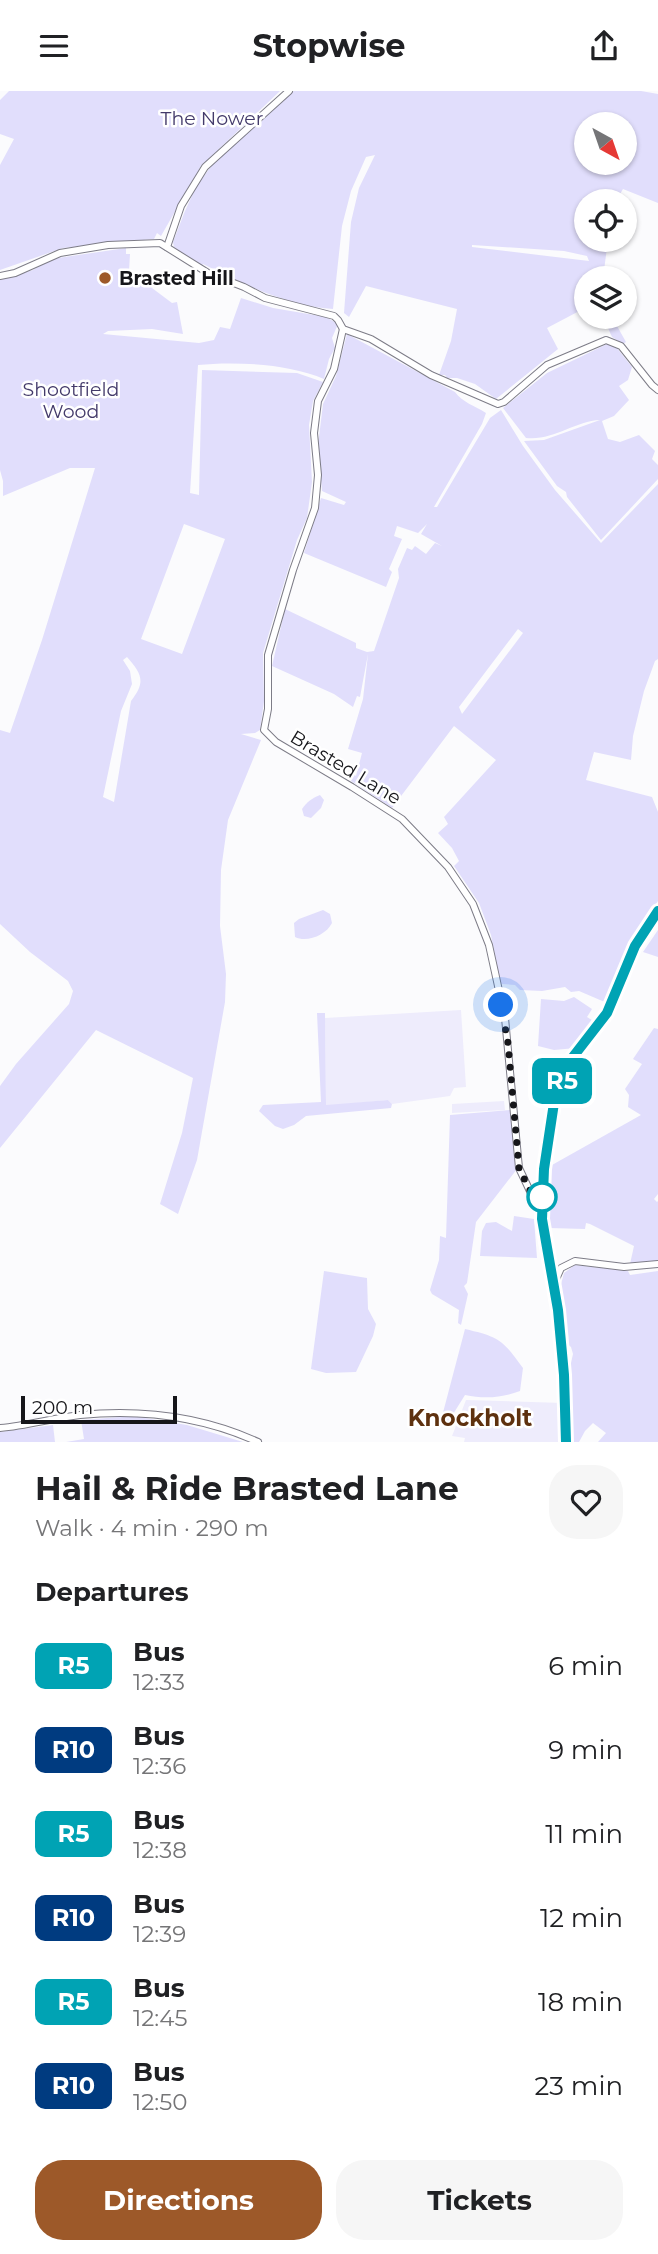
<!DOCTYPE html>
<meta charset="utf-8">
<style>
body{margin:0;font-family:Montserrat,sans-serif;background:#f6f6f6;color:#202124;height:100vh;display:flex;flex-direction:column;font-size:26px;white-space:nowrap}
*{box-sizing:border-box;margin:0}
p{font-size:23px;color:#757577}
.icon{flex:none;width:38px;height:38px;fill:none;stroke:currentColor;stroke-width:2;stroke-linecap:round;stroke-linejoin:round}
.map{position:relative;height:1351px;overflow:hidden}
.panel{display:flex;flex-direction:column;background:#fff;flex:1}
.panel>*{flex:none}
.badge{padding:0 14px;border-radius:10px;font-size:24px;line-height:46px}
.needle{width:46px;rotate:140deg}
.buttons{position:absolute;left:574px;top:21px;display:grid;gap:14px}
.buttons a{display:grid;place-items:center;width:63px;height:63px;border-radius:50%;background:#fff;box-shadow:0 2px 5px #0004;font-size:35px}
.scale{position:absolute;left:21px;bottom:18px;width:156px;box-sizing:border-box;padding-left:7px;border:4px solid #16161a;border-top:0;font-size:19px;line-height:24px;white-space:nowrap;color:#16161a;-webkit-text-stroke:5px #fff;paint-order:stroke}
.you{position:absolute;width:35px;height:35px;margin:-18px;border:5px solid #fff;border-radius:50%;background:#1a73e8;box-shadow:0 0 0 10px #1a73e833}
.map>.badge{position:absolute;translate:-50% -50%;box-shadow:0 0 0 4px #fff}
h2{padding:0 35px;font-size:26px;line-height:63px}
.round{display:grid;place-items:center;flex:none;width:74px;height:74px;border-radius:28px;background:#f6f6f6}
.overview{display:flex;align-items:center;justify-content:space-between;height:119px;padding:0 35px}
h1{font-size:33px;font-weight:700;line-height:52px}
.primary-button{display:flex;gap:14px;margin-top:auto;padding:14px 35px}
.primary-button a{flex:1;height:80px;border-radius:28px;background:#9d5929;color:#fff;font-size:28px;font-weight:700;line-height:80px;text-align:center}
.primary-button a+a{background:#f6f6f6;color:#202124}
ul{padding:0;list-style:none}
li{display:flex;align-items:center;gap:21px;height:84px;padding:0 35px}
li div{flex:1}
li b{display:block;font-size:26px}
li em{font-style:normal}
li .badge{min-width:77px;font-weight:700;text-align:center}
header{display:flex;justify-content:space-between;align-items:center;height:91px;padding:0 35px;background:#fff;font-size:32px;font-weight:700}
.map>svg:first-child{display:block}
.built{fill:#eeecfc}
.green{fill:#e1defc;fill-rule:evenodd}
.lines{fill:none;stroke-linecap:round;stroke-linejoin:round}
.minor-casing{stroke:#7d7c87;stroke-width:8}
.minor{stroke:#fff;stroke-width:6}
.line-casing{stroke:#fff;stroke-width:16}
.line{stroke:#00a3b4;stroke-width:10}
.walk{stroke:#16161a;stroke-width:7;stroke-dasharray:0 12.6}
.poi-dot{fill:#9d5929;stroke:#fff;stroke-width:2.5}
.stop-dot{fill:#fff;stroke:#00a3b4;stroke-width:3.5}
.labels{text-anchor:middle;stroke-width:5;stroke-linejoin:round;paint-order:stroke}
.park-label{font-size:19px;fill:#433a6a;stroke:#fff}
.poi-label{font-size:19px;font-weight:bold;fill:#16161a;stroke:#fff;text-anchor:start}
.street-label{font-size:19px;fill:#16161a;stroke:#fff}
.quarter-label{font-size:23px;font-weight:bold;fill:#5e310f;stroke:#fff}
</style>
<header><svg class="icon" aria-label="menu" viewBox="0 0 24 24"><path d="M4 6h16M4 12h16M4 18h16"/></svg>Stopwise<svg class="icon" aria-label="share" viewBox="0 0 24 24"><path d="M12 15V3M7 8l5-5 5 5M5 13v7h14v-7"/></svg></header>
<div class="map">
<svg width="658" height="1351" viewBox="0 0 658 1351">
<rect width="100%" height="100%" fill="#fbfbfd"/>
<!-- built -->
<g class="built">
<polygon points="461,919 466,996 454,997 450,1005 392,1013 388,1009 326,1015 325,927"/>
<polygon points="504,1010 505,1019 452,1022 452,1013"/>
<polygon points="466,1309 563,1312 562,1351 464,1351 465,1347 452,1345"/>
</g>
<!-- green -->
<g class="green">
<polygon points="9,0 280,0 201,75 161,145 157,142 154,148 63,157 0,179 0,74 14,48 0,43 0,9"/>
<path d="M294,0h347l17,3v109l-35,-14 -7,12h-30v39h22l-5,38h-17l-1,30 -38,20 11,21 -62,50 -21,-15 -18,-6h-10l-2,-3h-6l12,-34 6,-32 -91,-23 -17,31 -5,-4 7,-91 8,-34 16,-33 -9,2 -15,34 -9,35 -9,83c-47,-3 -89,-25 -130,-45l-2,3 -27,-20 -1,-5 12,-31 11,-24 16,-22zM586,33h39v39h-39zM472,154l92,6 23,5 2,5 -117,-14z"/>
<path d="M126,157v6h4l-1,17 28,7 -5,10 20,15 5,-1 6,32 -31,-5 -44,2 -5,3 96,9 15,-3 6,-13 10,2 11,-31 32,10 53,9 12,7 -6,14 3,10 -6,11 -5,20c-34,-15 -89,-18 -126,-14l-8,128 9,2 3,-125 95,3 26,9 -10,19 -4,24 3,57 -5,36 -10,22 -34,113 1,48 -4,29 -5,3 -14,1 20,6 -33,80 -7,50 -1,56 6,48 -1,28 -28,158 -19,54 -18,-10 22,-71 11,-55 -97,-48 -96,118v-62l16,-22 53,-60 4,-13 -5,-10 -38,-29 -30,-28v-194l10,3 32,-93 53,-172h-25l-67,28v-15l-3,-11v-190l33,-10 18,-11zM184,433l41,15 -43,115 -41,-15zM127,566c15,17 19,25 4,44l-17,101 -11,-5 18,-86 11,-27 -2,-13 -7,-11z"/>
<polygon points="603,226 612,226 626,251 623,253 612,246"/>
<path d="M347,243l108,58c8,11 19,13 31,21l-4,11 -48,83h3l53,-89 11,-8 22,36 32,44 46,53 57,-59v175l-3,2 -11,30 -11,45 -2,24 -37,-8 -8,28 66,17 6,15v89l-25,37 -20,45 -6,20 -28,-12 -8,1 -6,-5 -23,4 -22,-1 -5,-5 -13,-1 -2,-2 -9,-47 -12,-32 -25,-37 5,-5 -7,-13 -14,-15 10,-9 -4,-7 52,-57 -42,-34 -62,82 -41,-27 2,-7 3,2 6,-23 -14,-4 15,-50 5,-45 -8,43 -3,-1 -4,11 -19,-13 -62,-28 13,-57 71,34v5l11,4 7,-1 25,-73 -1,-9 9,-21 5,2 3,-4 11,8 9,-11 7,3 -21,-12 6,-10 -9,9 -21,-7 -3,10 8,3 -13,30 3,3 -6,15 -82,-34 17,-55 23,7 2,-3 -24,-11 -4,-46 5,-41 13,-28zM518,538l5,4 -61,81 -3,-7z"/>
<path d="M607,253l10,4 15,19 -4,13 -9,6 10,14 -15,16 -12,5 6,18 12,3 19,-7 16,16 -3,8 6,6v14l-57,61 -34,-43 -1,-5 -9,-6 -33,-45 20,-1 56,-20c-25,1 -47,21 -74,18l-23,-30 44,-35z"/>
<path d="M320,704l4,5 -3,8 -10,10 -7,-2 -2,-7c5,-7 10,-11 18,-14z"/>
<path d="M323,819l7,4 2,9c-6,12 -25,20 -37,14l-1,-14 5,-4z"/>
<polygon points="658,839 658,866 643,861"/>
<polygon points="574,906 592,918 587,926 595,931 576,957 554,959 538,955 541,908 564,910"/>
<polygon points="317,922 325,922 326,1014 388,1009 392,1013 391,1017 306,1025 294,1034 283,1038 275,1035 259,1020 263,1014 321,1011"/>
<polygon points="654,937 658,938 658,1103 654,1108 657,1111 658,1110 658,1170 630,1173 634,1155 590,1133 586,1132 585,1138 549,1137 551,1083 547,1081 548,1073 552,1074 641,1024 628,1016 629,1004 625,998 642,973 633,968"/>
<polygon points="510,1019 517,1078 476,1131 467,1192 464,1195 468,1203 461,1234 458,1232 459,1219 432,1203 430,1199 439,1169 440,1145 446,1147 450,1024"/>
<polygon points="514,1125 534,1128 537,1167 480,1165 482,1140 486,1132 496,1131 512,1140"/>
<polygon points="575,1174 628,1180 630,1184 658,1180 658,1351 598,1351 606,1342 593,1332 585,1340 579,1351 569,1351 571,1308 569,1281 573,1263 571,1256 564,1250 559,1201 564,1182"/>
<polygon points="324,1180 367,1187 368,1218 376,1233 373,1245 356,1281 326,1282 311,1278"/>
<path d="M465,1238c34,8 37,10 58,39l-3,23c-18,7 -36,8 -55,4l-20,32 -5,-3z"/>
<polygon points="133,1325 187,1334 243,1351 66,1351 84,1348 81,1329"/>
<polygon points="53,1334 55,1351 0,1351 0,1341"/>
</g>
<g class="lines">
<defs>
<g id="minor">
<polyline points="167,156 181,115 205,76 289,0"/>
<polyline points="0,185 15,182 60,162 108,154 160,152 208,182 244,196 265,207 334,225 338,229 343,238 371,248 431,284 498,313 504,311 547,274 606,249 621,255 652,294 658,299"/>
<polyline points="343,238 334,278 318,310 314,342 318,384 315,417 293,479 268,564 268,618 264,639 276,651 352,696 402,728 448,776 473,813 489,854 505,927 519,1077 537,1115 542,1117"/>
<polyline points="553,1195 561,1177 575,1170 624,1176 658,1173"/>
<path d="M0,1337c27,-2 53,-10 80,-13 62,-6 121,1 178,27"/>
<polyline points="566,1351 564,1284 558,1219 542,1128 544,1078 554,1012 569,971 607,922 635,854 658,820"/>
</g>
</defs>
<!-- minor casing -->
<use href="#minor" class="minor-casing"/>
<!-- minor -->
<use href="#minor" class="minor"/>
</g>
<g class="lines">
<defs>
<polyline id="line" points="566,1351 564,1284 558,1219 542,1128 544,1078 554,1012 569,971 607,922 635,855 658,820"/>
</defs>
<!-- line casing -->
<use href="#line" class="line-casing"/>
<!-- line -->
<use href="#line" class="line"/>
<!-- walk -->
<polyline class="walk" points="501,914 508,952 519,1077 538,1116 542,1117 542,1106"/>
</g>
<!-- markers -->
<circle class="poi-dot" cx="105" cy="187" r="7"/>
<circle class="stop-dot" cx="542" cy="1106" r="14"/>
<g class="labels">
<!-- park labels -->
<g class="park-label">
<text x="212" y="34">The Nower</text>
<text x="71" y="305">Shootfield<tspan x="71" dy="22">Wood</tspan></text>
</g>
<!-- poi labels -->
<g class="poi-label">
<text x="119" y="194">Brasted Hill</text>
</g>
<!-- street labels -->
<g class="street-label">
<text transform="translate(346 676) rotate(31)" y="7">Brasted Lane</text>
</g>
<!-- quarter labels -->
<g class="quarter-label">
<text x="470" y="1335">Knockholt</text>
</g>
</g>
</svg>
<div class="buttons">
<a><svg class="needle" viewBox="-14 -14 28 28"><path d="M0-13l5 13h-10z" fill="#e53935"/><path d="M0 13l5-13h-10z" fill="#757577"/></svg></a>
<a><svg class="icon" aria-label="locate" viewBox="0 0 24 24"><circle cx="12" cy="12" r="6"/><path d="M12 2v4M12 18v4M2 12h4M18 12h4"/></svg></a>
<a><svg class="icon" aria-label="layers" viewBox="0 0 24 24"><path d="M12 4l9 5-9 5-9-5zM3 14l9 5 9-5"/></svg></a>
</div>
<div class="scale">200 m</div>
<div class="you" style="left:501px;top:914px"></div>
<b class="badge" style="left:562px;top:990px;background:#00a3b4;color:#fff">R5</b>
</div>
<section class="panel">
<div class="overview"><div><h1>Hail &amp; Ride Brasted Lane</h1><p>Walk · 4 min · 290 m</p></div><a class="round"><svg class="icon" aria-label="heart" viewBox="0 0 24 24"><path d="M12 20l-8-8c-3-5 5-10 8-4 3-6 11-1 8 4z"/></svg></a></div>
<h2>Departures</h2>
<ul>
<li><span class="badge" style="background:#00a3b4;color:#fff">R5</span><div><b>Bus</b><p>12:33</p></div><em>6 min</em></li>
<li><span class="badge" style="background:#003b80;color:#fff">R10</span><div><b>Bus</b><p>12:36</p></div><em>9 min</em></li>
<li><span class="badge" style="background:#00a3b4;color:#fff">R5</span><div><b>Bus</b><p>12:38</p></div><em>11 min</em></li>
<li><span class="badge" style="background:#003b80;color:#fff">R10</span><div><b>Bus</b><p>12:39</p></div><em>12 min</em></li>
<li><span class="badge" style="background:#00a3b4;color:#fff">R5</span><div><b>Bus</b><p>12:45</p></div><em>18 min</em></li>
<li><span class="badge" style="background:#003b80;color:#fff">R10</span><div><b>Bus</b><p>12:50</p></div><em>23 min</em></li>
</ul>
<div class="primary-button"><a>Directions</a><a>Tickets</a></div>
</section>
